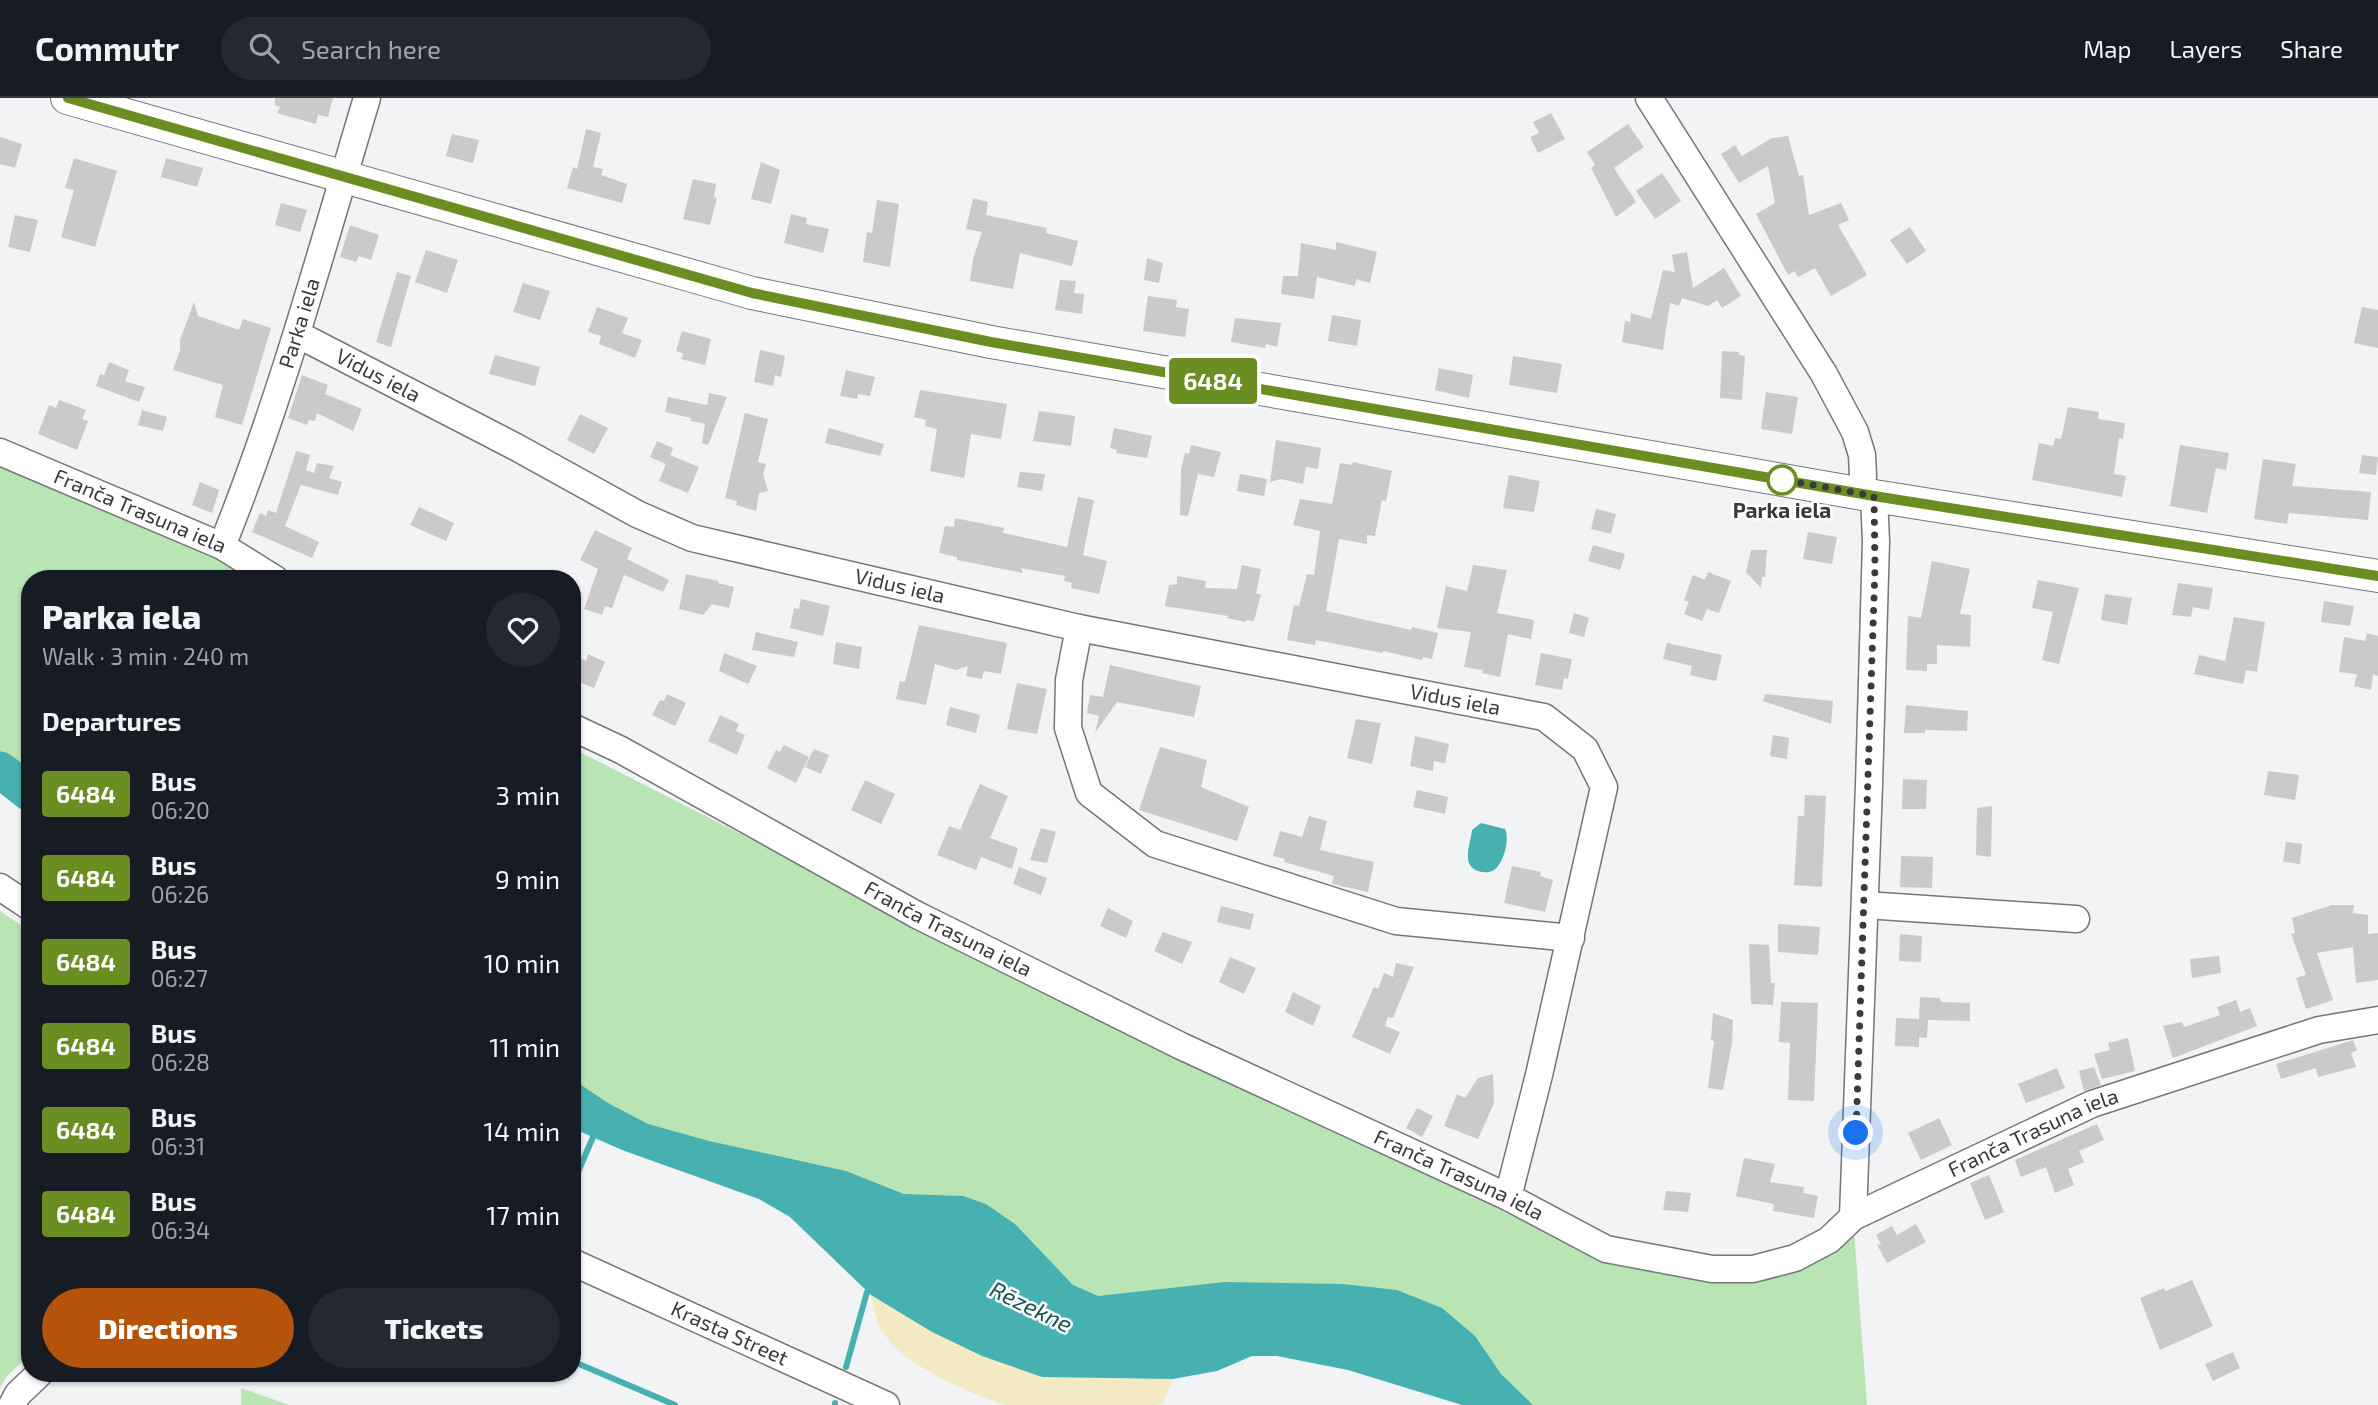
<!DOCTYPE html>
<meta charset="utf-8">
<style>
body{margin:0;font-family:"Exo 2",sans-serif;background:#242831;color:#f1f3f6;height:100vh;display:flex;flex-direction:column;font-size:26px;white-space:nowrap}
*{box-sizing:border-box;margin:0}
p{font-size:23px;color:#9ea1a6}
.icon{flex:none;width:38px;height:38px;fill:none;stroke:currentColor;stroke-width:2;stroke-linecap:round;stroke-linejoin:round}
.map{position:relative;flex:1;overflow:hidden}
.drawer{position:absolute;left:21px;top:472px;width:560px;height:812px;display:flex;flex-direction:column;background:#171b24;border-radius:28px;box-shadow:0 2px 5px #0004}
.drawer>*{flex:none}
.badge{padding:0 14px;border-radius:5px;font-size:24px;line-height:46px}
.you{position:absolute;width:35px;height:35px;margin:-18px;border:5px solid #fff;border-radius:50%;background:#1a73e8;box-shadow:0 0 0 10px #1a73e833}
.map>.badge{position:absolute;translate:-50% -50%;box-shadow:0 0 0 4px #fff}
h2{padding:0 21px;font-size:26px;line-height:63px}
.round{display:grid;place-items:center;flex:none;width:74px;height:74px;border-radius:37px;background:#242831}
.overview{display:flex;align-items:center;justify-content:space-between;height:119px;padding:0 21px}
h1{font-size:33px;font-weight:800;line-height:52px}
.action{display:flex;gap:14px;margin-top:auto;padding:14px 21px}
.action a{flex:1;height:80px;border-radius:42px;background:#b45309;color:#fff;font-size:28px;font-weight:800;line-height:80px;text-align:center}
.action a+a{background:#242831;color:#f1f3f6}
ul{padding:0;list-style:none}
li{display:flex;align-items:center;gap:21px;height:84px;padding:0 21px}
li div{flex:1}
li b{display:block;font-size:26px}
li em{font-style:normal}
li .badge{min-width:77px;font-weight:700;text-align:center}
header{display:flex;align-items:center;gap:42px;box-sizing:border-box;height:98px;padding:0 35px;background:#171b24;border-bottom:2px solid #363941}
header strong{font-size:33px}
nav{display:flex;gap:38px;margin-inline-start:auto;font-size:24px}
.search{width:490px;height:63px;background:#242831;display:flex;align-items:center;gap:18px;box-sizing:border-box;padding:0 24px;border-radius:38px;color:#9ea1a6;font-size:26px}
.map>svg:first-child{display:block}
.green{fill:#b8e5b3}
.sand{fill:#f3eac4}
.water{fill:#47b1b2}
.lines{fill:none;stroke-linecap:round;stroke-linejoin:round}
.stream{stroke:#47b1b2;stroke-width:6}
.river{stroke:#47b1b2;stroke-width:37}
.building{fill:#cbc9ca}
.minor-casing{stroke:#757678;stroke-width:29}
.major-casing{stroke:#757678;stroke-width:34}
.minor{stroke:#fff;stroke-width:26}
.major{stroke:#fff;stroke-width:32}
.line-casing{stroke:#fff;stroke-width:16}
.line{stroke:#6b8e23;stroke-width:10}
.walk{stroke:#3a3a3b;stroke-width:7;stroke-dasharray:0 12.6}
.stop-dot{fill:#fff;stroke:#6b8e23;stroke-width:3.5}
.labels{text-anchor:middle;stroke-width:5;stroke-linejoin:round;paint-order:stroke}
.street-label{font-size:21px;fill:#3a3a3b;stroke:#fff}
.stop-label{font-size:21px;font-weight:bold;fill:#3a3a3b;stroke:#fff}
.water-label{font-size:23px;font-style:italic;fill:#185455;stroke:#fff}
</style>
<header>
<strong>Commutr</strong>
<div class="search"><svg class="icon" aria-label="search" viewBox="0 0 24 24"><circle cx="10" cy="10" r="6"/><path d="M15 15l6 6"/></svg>Search here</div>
<nav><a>Map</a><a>Layers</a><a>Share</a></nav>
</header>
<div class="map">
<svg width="2378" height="1307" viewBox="0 0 2378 1307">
<rect width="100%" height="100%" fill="#f2f3f5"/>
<!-- green -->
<g class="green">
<polygon points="0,367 219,456 259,481 30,481 30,708 0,682"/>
<polygon points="572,650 1141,940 1618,1168 1777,1165 1853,1119 1867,1307 1499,1307 1472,1281 1109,1235 572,1003"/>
<polygon points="0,813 30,833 30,1256 7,1278 0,1289"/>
<polygon points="241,1290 289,1307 241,1307"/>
</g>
<!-- sand -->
<polygon class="sand" points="871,1197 932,1234 982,1258 1042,1279 1173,1281 1163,1305 1157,1307 1006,1307 970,1294 938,1279 906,1259 890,1244 878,1227"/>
<!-- water -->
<g class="water">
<path d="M1481,725l24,6c5,10 -1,34 -11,41 -10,6 -26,0 -26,-12 -1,-8 3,-19 4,-28z"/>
<polygon points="572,981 608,1005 648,1026 709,1043 846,1073 904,1096 963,1098 986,1106 1015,1126 1073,1187 1098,1198 1225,1184 1343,1186 1397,1192 1442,1210 1475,1238 1501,1276 1533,1307 1462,1307 1348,1272 1277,1258 1252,1258 1217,1273 1173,1281 1042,1279 982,1258 932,1234 871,1197 790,1119 759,1101 622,1052 572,1030"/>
</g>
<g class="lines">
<!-- stream -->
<g class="stream">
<polyline points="572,1088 593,1039 598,1034"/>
<polyline points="572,1263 675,1307"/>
<polyline points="846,1269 867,1194 872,1187"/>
<polyline points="835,1307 835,1305"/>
</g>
<!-- river -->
<polyline class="river" points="0,672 30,695"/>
</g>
<!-- building -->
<g class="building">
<polygon points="275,0 333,0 328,19 318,17 316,26 277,15 280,9 275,7"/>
<polygon points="1551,15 1565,41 1538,55 1530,39 1539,35 1533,24"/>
<polygon points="1628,26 1644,49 1614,70 1636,104 1616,119 1591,70 1595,67 1587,54"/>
<polygon points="586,31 601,35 593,69 603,71 601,77 627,86 622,105 567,90 573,69 577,71"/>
<polygon points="452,36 479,42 473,65 446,58"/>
<polygon points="1788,38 1799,78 1803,77 1809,117 1841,105 1849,122 1838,127 1867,177 1831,198 1815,170 1798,179 1795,173 1788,177 1756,116 1775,105 1768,68 1739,85 1721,56 1735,47 1742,58 1772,40"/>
<polygon points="0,39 22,46 15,70 0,66"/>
<polygon points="74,60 117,73 95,149 61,139 74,92 65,90"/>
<polygon points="166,60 203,70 197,89 161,79"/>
<polygon points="761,64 780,72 771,106 751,101"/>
<polygon points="1662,75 1681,103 1655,121 1636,93"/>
<polygon points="693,81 716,86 714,99 717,100 710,127 683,121"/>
<polygon points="973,100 988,104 986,117 1047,130 1046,135 1078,143 1072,168 1020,155 1013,191 970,183 973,161 982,134 966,131"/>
<polygon points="877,102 899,106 890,169 863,164 867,134 872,135"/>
<polygon points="281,105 307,112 300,134 275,127"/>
<polygon points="791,116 807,120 806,126 829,131 823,155 784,145"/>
<polygon points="15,117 38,122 30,154 8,149"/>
<polygon points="350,127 379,137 371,162 359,158 356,164 340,159"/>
<polygon points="1910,129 1926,153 1907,166 1890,142"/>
<polygon points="1336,144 1377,154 1370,185 1356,181 1355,188 1317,179 1314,201 1281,196 1283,178 1298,178 1301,145 1336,152"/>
<polygon points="426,152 458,162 447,195 415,184"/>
<polygon points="1687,154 1693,190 1724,170 1741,198 1722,210 1717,202 1708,208 1682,200 1679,208 1670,205 1663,252 1622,244 1625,223 1630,224 1631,215 1651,221 1663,172 1675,174 1672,157"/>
<polygon points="1147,160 1163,165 1159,185 1144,182"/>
<polygon points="397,174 411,178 391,249 376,244"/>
<polygon points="1060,182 1076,183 1074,195 1084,196 1082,216 1055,212"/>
<polygon points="523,185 550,193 540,222 513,214"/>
<polygon points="1148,198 1177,202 1176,209 1189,211 1185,239 1143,233"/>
<polygon points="194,204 198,218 239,232 243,221 271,230 242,327 215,319 223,287 173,272 180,252 180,242"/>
<polygon points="597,209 628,220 622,235 642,242 635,260 599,246 601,238 588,234"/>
<polygon points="2362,209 2378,212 2378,250 2354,245"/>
<polygon points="1332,217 1361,222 1357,248 1328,243"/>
<polygon points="1235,220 1281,225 1277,249 1266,246 1265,250 1231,244"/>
<polygon points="682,233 711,241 705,267 681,261 684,256 676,253"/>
<polygon points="760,252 785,258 781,279 775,277 773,288 754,284"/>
<polygon points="1722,253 1739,254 1739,257 1745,258 1742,302 1720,300"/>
<polygon points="495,257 540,269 535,288 489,276"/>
<polygon points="1513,258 1562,266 1557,295 1509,287"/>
<polygon points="109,264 129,272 125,283 145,289 139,304 96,288 100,276 104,277"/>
<polygon points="1439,270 1473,277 1469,300 1435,292"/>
<polygon points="846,272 875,279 870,298 858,296 857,301 840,298"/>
<polygon points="302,277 328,287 325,296 362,311 353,333 317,315 315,323 309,322 307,327 288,320"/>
<polygon points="920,292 1007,306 1001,341 971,336 964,380 930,373 937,331 925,328 926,322 914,319"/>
<polygon points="1766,294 1798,299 1792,336 1761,331"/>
<polygon points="709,295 727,299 708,347 702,345 705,326 690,323 691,320 665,314 668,299 707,307"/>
<polygon points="59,302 86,312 82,321 88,323 77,352 38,336 49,307 56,310"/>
<polygon points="2068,309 2099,314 2098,321 2125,325 2123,341 2119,340 2114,376 2126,378 2122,399 2032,382 2039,345 2053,348 2055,340 2061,341"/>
<polygon points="142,312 167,319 163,333 138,327"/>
<polygon points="1039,313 1075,318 1071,348 1033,343"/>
<polygon points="745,315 768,321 758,364 766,366 763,376 768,393 759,395 756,413 736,407 737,403 725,400"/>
<polygon points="580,316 608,330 594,356 567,342"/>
<polygon points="829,330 884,346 880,358 825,345"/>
<polygon points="1114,330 1152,338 1147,360 1116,355 1117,352 1110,350"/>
<polygon points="1276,342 1321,350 1318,371 1306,369 1303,386 1281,381 1270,384"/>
<polygon points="657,343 673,350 670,357 699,369 688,395 659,383 666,366 650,359"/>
<polygon points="1191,347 1221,354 1214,379 1198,376 1188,418 1180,417 1181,372 1185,355 1189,356"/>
<polygon points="2180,347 2229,355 2226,372 2216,370 2207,415 2170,408"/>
<polygon points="296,353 310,357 306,372 314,375 317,365 334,368 329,380 342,384 338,397 301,387 285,428 319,444 312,460 252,434 260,415 266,418 268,412 276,415"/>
<polygon points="2362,357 2378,359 2376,377 2359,375"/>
<polygon points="2263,361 2296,366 2292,388 2371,394 2368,422 2289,415 2287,426 2254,421"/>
<polygon points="1353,364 1392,373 1386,403 1382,402 1375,438 1367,437 1367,446 1339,441 1326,513 1411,532 1412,529 1438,535 1432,561 1423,559 1422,562 1383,553 1382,555 1316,542 1315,547 1287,542 1294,507 1299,508 1307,476 1314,477 1320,433 1293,427 1300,401 1332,406 1340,365 1352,367"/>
<polygon points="1020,374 1045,376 1042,393 1017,389"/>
<polygon points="1240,376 1267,381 1264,398 1237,393"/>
<polygon points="1509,377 1540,383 1534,414 1503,410"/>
<polygon points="200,384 219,392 212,415 192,407"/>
<polygon points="1078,399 1094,402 1083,457 1107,463 1099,496 1071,490 1072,485 1064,483 1065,478 1021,470 1023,475 957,462 957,459 939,455 945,428 954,429 955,420 1004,430 1003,435 1067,449"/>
<polygon points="419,409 454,425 446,443 410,427"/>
<polygon points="1596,411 1616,416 1611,436 1591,431"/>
<polygon points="595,432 632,450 627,461 669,482 663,494 624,477 612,510 605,508 602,517 584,511 598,471 580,462"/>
<polygon points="1808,434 1837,439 1832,466 1803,461"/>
<polygon points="1593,447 1625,456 1620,472 1588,463"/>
<polygon points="1751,452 1767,452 1765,479 1762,479 1761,490 1746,474"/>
<polygon points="1932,463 1970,471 1960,516 1971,517 1970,549 1937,547 1937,566 1927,566 1927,573 1906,572 1908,518 1921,520"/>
<polygon points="1242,467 1261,471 1256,496 1261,496 1254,523 1246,522 1246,524 1227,520 1228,518 1165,508 1169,487 1177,486 1177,478 1206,483 1205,490 1237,491"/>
<polygon points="1473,467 1507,472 1497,515 1534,522 1531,541 1508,536 1500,579 1482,575 1483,572 1464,569 1471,534 1437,530 1446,488 1467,493"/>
<polygon points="1708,474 1731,483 1719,515 1707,511 1702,523 1684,516 1689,504 1684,502 1693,477 1705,482"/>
<polygon points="686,476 718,483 718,485 734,489 729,510 712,506 703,517 679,511"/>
<polygon points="2038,482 2079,490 2059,566 2042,562 2053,514 2032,510"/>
<polygon points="2178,485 2213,490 2209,512 2193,509 2191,519 2172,517"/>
<polygon points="2105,496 2132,500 2127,527 2101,522"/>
<polygon points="801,501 830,508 823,538 790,530 794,510 799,511"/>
<polygon points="2324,503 2354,508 2350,528 2321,524"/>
<polygon points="1574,515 1589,520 1584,539 1569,535"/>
<polygon points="2234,519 2265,524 2257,574 2246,572 2243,586 2194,576 2199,557 2225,563"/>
<polygon points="919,527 1007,545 1001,576 984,573 982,581 966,578 968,568 956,572 935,566 926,607 896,601 900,583 905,584"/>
<polygon points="756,534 798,544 794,559 752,552"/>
<polygon points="2367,535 2378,538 2378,578 2373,576 2371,592 2354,588 2357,576 2339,574 2344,539 2365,543"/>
<polygon points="836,544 862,549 859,571 833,566"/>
<polygon points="1667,545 1722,557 1716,583 1690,577 1692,568 1663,561"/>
<polygon points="724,555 757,568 748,586 719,573"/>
<polygon points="1541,555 1572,561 1568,581 1564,580 1562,592 1535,587"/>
<polygon points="588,556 605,564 594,590 572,581 572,571 578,559 586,563"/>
<polygon points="1110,567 1201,588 1194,619 1117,604 1095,635 1099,618 1087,615 1090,597 1103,599"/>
<polygon points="1017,585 1047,591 1037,636 1007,631"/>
<polygon points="667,596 686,605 675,628 652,617 660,602 664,603"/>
<polygon points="1765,596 1833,603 1831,626 1763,603"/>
<polygon points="1906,607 1968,613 1967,633 1925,632 1925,635 1904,635"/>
<polygon points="950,609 980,617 976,635 946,627"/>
<polygon points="720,617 739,626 736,633 745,637 737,657 708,643"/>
<polygon points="1356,621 1381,625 1372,666 1347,660"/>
<polygon points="1773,637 1789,640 1787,661 1770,658"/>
<polygon points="1415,638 1449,646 1445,665 1434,663 1433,673 1410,668"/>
<polygon points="784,647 809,659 796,685 767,670 776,652 780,654"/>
<polygon points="1160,649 1207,662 1201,689 1249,709 1237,743 1139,712"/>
<polygon points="814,651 829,657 821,676 805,669"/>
<polygon points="2268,673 2299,677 2295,702 2264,697"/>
<polygon points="1903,681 1927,682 1926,711 1902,711"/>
<polygon points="865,682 895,696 881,726 851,712"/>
<polygon points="980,686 1008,698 990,740 1018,750 1012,771 981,759 976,772 937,757 949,728 960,732"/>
<polygon points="1417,692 1448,699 1445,716 1413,709"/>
<polygon points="1805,697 1826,698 1822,789 1794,787 1798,718 1804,718"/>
<polygon points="1992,708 1991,759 1976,757 1977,710"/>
<polygon points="1309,718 1327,723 1320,752 1374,764 1368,794 1332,786 1334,778 1284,764 1285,761 1273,758 1280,733 1302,739"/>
<polygon points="1041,730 1056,734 1047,765 1030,762"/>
<polygon points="2286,744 2302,746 2300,766 2283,764"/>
<polygon points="1901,758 1933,759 1932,790 1900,789"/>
<polygon points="1512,768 1541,774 1540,778 1553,782 1545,814 1504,805"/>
<polygon points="1019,769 1047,780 1041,797 1013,786"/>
<polygon points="2332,807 2354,807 2353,815 2368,817 2368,836 2378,835 2378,882 2356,885 2353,849 2317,855 2333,902 2306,911 2296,880 2306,877 2291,836 2295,835 2292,820"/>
<polygon points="1221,808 1254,816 1250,832 1217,824"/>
<polygon points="1108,810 1133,823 1126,840 1100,828"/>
<polygon points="1778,826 1820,829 1818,857 1778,854"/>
<polygon points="1163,834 1192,844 1182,866 1154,853"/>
<polygon points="1900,836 1922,838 1921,864 1899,863"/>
<polygon points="1749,846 1769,847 1771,885 1775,885 1773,907 1751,906"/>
<polygon points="2219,858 2221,875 2192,880 2190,861"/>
<polygon points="1230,859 1256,870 1244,896 1219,884"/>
<polygon points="1396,865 1414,869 1393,920 1388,919 1385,928 1400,934 1390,956 1352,939 1374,889 1378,891 1384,875 1393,879"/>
<polygon points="1293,894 1321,908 1313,928 1285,914"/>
<polygon points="1920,899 1940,900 1941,904 1970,905 1970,923 1928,922 1927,940 1919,939 1919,949 1895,948 1896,920 1919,921"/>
<polygon points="2236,902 2240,914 2250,910 2257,928 2173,960 2163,928 2182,924 2184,929 2220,917 2217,909"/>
<polygon points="1781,904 1818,905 1814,1003 1788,1002 1790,945 1779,944"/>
<polygon points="1713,915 1733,922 1732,945 1723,992 1708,990 1714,943 1711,942"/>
<polygon points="2128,940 2135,973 2102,981 2094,956 2110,952 2108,945"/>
<polygon points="2353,942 2357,952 2351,955 2356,969 2318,979 2316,970 2281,981 2276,966"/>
<polygon points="2094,969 2101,987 2084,993 2079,973"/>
<polygon points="2057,970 2065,990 2026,1005 2018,986"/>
<polygon points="1493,976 1494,1005 1478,1041 1444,1028 1457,996 1465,1000 1478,980"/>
<polygon points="1417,1010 1433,1018 1422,1039 1406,1030"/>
<polygon points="1939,1020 1952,1047 1921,1062 1908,1035"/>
<polygon points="2097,1026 2104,1042 2079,1053 2084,1064 2068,1071 2074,1087 2055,1095 2046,1069 2021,1079 2015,1062"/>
<polygon points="1744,1060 1775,1066 1770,1084 1804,1089 1803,1095 1818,1098 1814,1120 1773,1113 1774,1106 1736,1098"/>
<polygon points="1989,1077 2004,1114 1985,1122 1970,1085"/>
<polygon points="1666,1093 1691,1095 1688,1114 1663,1112"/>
<polygon points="1916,1126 1926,1144 1887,1165 1877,1147 1881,1146 1876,1137 1892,1128 1897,1137"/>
<polygon points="2192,1182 2213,1228 2160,1252 2140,1200 2164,1190 2166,1193"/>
<polygon points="2233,1254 2240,1270 2213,1283 2205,1266"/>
</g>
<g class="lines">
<defs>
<g id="minor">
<polyline points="1649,0 1824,276 1855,334 1862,357 1863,378 1860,395"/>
<path id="s1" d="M297,236l217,112 123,68 55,24 387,90 465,89 41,32 19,38 -65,288 -31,122"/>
<path id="s2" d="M0,354l222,94 53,33"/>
<path id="s3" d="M222,448c59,-146 100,-298 145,-448"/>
<polyline points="1079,530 1069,582 1068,630 1089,695 1155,746 1396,823 1571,840"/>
<path id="s4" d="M572,629l49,23 296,165 264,131 327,151 98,52 106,20h41l42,-11 34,-18 24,-23 239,-113 227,-74 59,-10"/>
<polyline points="0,789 30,809"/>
<polyline points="1865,807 2076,821"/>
<polyline points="1853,1119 1869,687 1876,443 1874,398"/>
<path id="s5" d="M572,1164l314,143"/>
<polyline points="12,1307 18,1296 39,1276"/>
</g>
<polyline id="major" points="67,0 752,195 991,244 1874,398 2378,478"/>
</defs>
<!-- minor casing -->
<use href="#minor" class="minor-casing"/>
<!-- major casing -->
<use href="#major" class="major-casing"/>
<!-- minor -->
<use href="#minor" class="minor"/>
<!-- major -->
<use href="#major" class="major"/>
</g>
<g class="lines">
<defs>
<polyline id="line" points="68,0 752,195 991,244 1874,398 2378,478"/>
</defs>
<!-- line casing -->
<use href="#line" class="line-casing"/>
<!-- line -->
<use href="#line" class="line"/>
<!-- walk -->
<polyline class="walk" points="1782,382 1779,381 1874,398 1875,470 1856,1035"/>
</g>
<!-- markers -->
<circle class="stop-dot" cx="1782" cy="382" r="14"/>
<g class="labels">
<!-- street labels -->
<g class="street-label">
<text dy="7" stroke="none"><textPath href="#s3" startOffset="236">Parka iela</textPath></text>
<text dy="7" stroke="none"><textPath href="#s1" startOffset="91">Vidus iela</textPath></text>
<text dy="7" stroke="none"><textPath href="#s2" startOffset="152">Franča Trasuna iela</textPath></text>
<text dy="7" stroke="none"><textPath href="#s1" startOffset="658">Vidus iela</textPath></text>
<text dy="7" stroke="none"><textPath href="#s1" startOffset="1225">Vidus iela</textPath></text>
<text dy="7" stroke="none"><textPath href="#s4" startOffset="427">Franča Trasuna iela</textPath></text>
<text dy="7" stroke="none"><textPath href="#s4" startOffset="1622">Franča Trasuna iela</textPath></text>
<text dy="7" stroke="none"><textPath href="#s4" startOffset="994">Franča Trasuna iela</textPath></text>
<text dy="7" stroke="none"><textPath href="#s5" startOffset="173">Krasta Street</textPath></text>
</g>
<!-- stop labels -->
<g class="stop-label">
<text x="1782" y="420">Parka iela</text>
</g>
<!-- water labels -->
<g class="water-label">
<text transform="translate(1031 1209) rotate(26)" y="8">Rēzekne</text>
</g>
</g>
</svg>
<div class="you" style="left:1856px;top:1035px"></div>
<b class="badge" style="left:1213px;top:283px;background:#6b8e23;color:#fff">6484</b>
<section class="drawer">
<div class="overview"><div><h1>Parka iela</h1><p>Walk · 3 min · 240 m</p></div><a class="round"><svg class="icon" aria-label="heart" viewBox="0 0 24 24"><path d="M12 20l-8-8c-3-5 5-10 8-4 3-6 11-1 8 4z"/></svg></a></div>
<h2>Departures</h2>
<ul>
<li><span class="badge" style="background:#6b8e23;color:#fff">6484</span><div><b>Bus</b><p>06:20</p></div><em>3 min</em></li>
<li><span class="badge" style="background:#6b8e23;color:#fff">6484</span><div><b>Bus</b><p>06:26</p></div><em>9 min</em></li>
<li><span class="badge" style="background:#6b8e23;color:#fff">6484</span><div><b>Bus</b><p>06:27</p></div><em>10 min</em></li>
<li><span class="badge" style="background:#6b8e23;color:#fff">6484</span><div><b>Bus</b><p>06:28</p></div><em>11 min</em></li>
<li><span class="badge" style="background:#6b8e23;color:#fff">6484</span><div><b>Bus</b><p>06:31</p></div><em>14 min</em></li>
<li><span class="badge" style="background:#6b8e23;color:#fff">6484</span><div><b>Bus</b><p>06:34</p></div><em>17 min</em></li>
</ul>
<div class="action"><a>Directions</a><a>Tickets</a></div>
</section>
</div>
